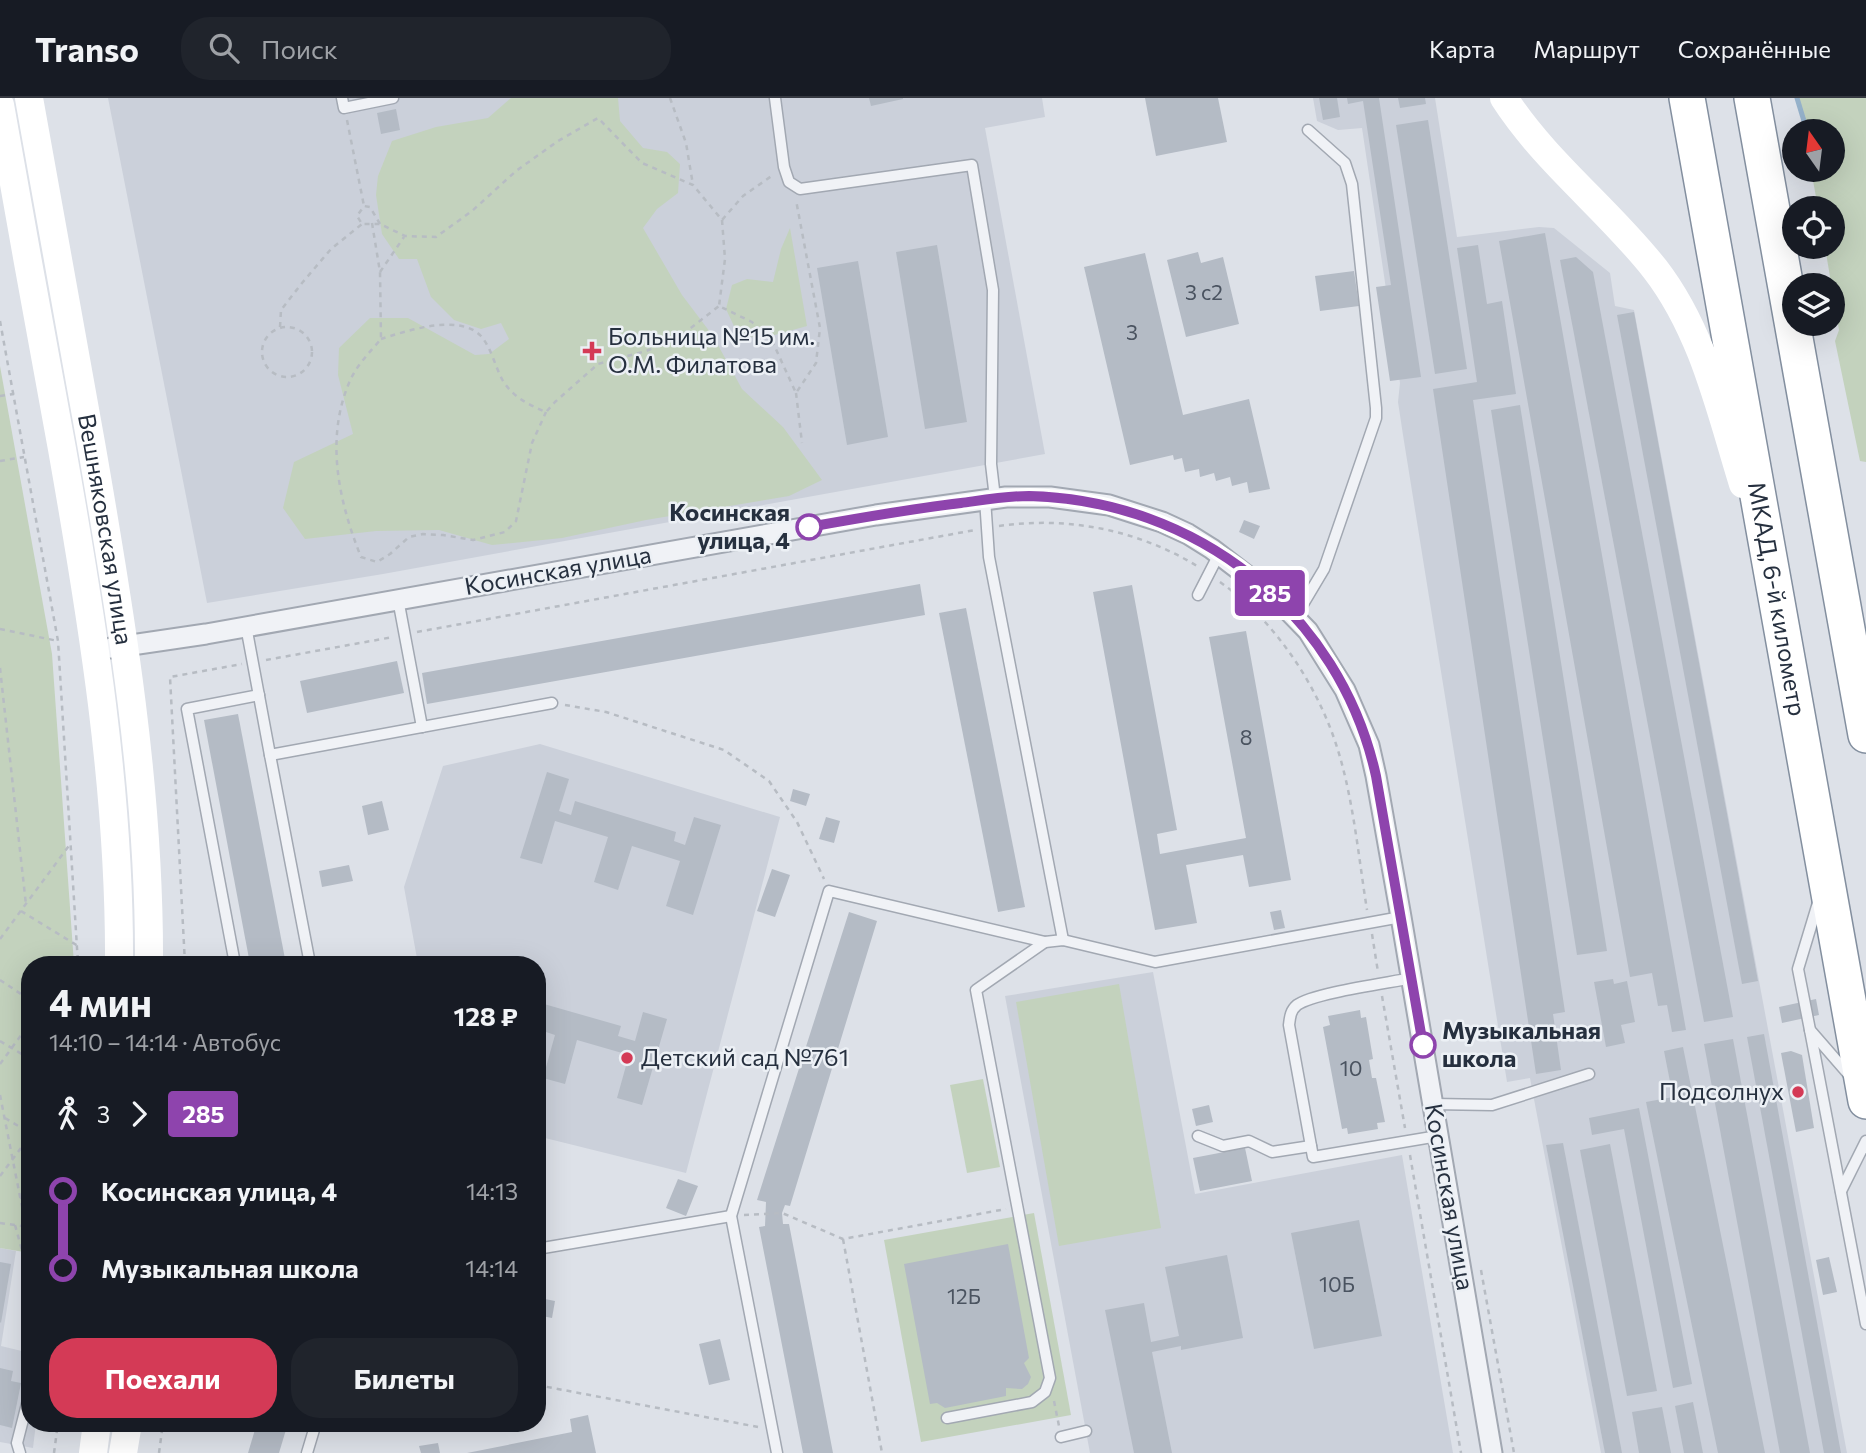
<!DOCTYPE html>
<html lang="ru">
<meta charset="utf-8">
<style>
body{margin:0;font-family:Commissioner,sans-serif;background:#20242c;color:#f1f3f6;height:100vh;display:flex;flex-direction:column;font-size:26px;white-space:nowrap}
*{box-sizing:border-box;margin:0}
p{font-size:23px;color:#9ea1a6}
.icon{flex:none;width:38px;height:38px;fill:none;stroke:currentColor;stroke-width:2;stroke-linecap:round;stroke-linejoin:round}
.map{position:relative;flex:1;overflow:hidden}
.side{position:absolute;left:21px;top:858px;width:525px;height:476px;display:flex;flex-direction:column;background:#171b24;border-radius:28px;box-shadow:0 7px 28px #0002}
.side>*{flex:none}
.badge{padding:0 14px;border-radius:5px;font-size:24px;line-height:46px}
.needle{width:46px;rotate:346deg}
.fabs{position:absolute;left:1782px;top:21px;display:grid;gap:14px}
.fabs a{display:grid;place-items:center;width:63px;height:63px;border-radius:50%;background:#171b24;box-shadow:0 7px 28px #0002;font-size:35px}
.map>.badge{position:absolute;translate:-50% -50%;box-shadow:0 0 0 4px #fff}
.legs{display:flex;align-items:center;gap:10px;height:77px;padding:0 28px;font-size:23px}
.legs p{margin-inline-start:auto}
.head{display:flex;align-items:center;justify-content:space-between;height:119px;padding:0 28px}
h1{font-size:38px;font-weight:700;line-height:52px}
.action{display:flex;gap:14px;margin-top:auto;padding:14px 28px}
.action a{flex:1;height:80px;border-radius:28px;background:#d43a56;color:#fff;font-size:28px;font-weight:700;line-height:80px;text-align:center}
.action a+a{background:#20242c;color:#f1f3f6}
ul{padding:0 28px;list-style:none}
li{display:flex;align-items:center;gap:24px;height:77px;font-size:26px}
li i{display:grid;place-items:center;width:10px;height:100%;margin:0 9px;background:currentColor}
li i::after{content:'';width:18px;height:18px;margin:-9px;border:5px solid;border-radius:50%;background:#171b24}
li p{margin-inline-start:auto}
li:first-child i{background:linear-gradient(#0000 50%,currentColor 0)}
li:last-child i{background:linear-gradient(currentColor 50%,#0000 0)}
header{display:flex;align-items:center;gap:42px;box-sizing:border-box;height:98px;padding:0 35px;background:#171b24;border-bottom:2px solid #363941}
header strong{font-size:33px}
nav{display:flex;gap:38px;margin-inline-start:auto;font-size:24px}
.search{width:490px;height:63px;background:#20242c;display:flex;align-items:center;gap:18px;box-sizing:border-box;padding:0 24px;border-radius:28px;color:#9ea1a6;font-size:26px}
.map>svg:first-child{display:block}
.built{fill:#cbd0da}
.green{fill:#c3d2bd}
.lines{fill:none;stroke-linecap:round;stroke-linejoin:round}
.stream{stroke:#95b1ca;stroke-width:5}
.building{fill:#b4bbc5}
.lane-casing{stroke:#a2a8b2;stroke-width:13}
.street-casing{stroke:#a2a8b2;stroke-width:23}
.highway-casing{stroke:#838f9f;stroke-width:38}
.path{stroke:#b7bcc3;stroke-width:2.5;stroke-dasharray:5 5;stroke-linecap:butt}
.lane{stroke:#f0f2f6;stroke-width:10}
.street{stroke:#f0f2f6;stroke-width:19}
.secondary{stroke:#fff;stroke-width:28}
.highway{stroke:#fff;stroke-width:35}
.line-1-casing{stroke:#fff;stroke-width:16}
.line-1{stroke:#8e44ad;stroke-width:10}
.poi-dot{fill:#d43a56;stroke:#ecf0f5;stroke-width:2.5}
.stop-1-dot{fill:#fff;stroke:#8e44ad;stroke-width:3.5}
.labels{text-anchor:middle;stroke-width:5;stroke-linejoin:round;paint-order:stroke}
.number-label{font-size:21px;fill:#4a5360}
.poi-label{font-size:24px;fill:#26303f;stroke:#ecf0f5;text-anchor:start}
.stop-label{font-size:24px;font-weight:bold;fill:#26303f;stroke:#ecf0f5;text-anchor:end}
.street-label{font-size:24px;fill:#26303f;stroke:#ecf0f5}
</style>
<header>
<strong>Transo</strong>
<div class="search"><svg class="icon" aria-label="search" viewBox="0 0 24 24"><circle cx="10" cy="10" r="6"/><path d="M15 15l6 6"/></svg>Поиск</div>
<nav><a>Карта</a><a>Маршрут</a><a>Сохранённые</a></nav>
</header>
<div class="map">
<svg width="1866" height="1355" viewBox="0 0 1866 1355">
<rect width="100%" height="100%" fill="#dde1e8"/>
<!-- built -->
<g class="built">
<polygon points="108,0 1042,0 1045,19 985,30 1045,356 383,476 207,505"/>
<polygon points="1313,0 1435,0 1457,139 1539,129 1554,130 1610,175 1615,208 1634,212 1847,1355 1601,1355 1530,980 1507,984 1403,337 1398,304 1400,285 1362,30 1338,32 1317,23"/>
<polygon points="540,646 780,719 686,1075 537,1038 537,866 418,866 404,789 443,668"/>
<polygon points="1153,874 1195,1096 1402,1057 1453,1355 1090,1355 1005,898"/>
<polygon points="0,1150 16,1153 1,1248 30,1255 30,1325 36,1325 33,1350 0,1344"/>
</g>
<!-- green -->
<g class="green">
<polygon points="511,0 618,0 620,23 643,50 667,54 680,66 678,95 657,111 643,130 682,197 713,238 742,291 783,329 822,382 789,398 646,422 562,440 492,447 439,432 376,433 305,441 283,410 294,364 353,336 338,277 339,250 370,220 408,220 475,257 489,256 509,241 501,225 481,231 454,222 431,199 417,161 399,161 382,136 376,97 378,78 392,43 436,29 488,20"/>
<polygon points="1797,0 1866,0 1866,364 1860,363 1835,243 1839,232 1825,149 1832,149 1832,110 1818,110 1812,77 1814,72 1832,72 1832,33 1807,33"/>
<polygon points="790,130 807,228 771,238 739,239 726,211 732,187 747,181 773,184 781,151"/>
<polygon points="0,268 52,556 74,866 30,866 30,1155 0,1150"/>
<polygon points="1119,886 1161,1130 1059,1148 1016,904"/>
<polygon points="983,981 1000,1069 967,1075 950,987"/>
<polygon points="1034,1115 1071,1317 921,1344 884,1142"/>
</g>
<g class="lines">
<!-- stream -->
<polyline class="stream" points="1797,0 1807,33"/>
</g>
<!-- building -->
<g class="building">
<polygon points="869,0 903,0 903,1 871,8"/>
<polygon points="1145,0 1218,0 1227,44 1156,58"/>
<polygon points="1319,0 1337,0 1340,19 1323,22"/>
<polygon points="1347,0 1379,0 1421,279 1390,283 1376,189 1391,187 1363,3 1348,6"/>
<polygon points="1398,0 1425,0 1426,6 1400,10"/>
<polygon points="396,11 400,32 381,36 377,15"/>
<polygon points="1428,22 1467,271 1435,276 1396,27"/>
<polygon points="1545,135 1686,932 1672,934 1667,907 1658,908 1652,875 1630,879 1499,143"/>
<polygon points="937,147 967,324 925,331 896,154"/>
<polygon points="1478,147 1487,206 1502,203 1516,296 1473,302 1565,914 1553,916 1561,972 1536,976 1433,291 1477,284 1457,150"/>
<polygon points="1198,154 1201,165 1223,159 1239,226 1186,239 1167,162"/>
<polygon points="1145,155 1183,317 1249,301 1270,391 1249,395 1247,384 1232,388 1230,379 1216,383 1214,375 1200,379 1199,371 1185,374 1182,360 1174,362 1173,357 1130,367 1084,169"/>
<polygon points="1576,159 1593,174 1733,919 1704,924 1560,162"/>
<polygon points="858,163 888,339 847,347 817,170"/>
<polygon points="1354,173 1359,208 1320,213 1315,178"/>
<polygon points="1634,214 1758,883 1742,886 1617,217"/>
<polygon points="1520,307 1607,853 1577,857 1491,312"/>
<polygon points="1244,422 1260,428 1254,441 1239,434"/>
<polygon points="920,486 925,517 427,606 422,575"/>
<polygon points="1132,487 1177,732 1157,736 1160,756 1246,740 1209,539 1246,533 1291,782 1249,789 1243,757 1186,767 1197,825 1155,832 1093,494"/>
<polygon points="966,510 1025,809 998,814 939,515"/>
<polygon points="397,563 404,595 307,615 300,583"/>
<polygon points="238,616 286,866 250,866 204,622"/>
<polygon points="547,674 569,681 559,713 571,717 575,703 676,734 674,743 685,747 694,719 721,727 693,817 666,808 680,763 632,748 618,792 594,784 608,739 555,723 542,766 520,760"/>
<polygon points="793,691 810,696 806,708 790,703"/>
<polygon points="382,703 389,732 368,737 362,708"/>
<polygon points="826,719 840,723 834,745 819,741"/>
<polygon points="349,767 353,783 322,789 319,773"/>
<polygon points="772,771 790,777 775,819 757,813"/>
<polygon points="1281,812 1285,830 1274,832 1270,814"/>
<polygon points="849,814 877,823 790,1108 785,1107 782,1115 783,1126 789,1126 833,1355 803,1355 759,1129 765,1128 766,1104 757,1102"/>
<polygon points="1613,881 1614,886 1627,883 1635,924 1621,927 1625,945 1606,949 1594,884"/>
<polygon points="1816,901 1819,917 1782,925 1779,909"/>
<polygon points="537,904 621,928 618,938 635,943 643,914 667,921 642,1007 617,1000 629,957 577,942 565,986 543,980 555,937 537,931"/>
<polygon points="1360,912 1361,920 1366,919 1373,961 1369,962 1372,980 1376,980 1385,1024 1377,1025 1378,1031 1348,1036 1347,1030 1342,1031 1323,929 1330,927 1328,918"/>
<polygon points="1764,936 1841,1355 1824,1355 1747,939"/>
<polygon points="1733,941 1810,1355 1780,1355 1704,946"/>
<polygon points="1683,949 1765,1355 1718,1355 1646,1004 1673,999 1664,953"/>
<polygon points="1791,953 1802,957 1814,1030 1796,1034 1781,955"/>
<polygon points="1209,1007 1213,1024 1196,1028 1192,1011"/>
<polygon points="1639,1010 1692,1286 1673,1290 1624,1031 1592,1037 1589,1020"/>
<polygon points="1563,1045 1622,1355 1605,1355 1546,1047"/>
<polygon points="1610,1046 1657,1293 1627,1298 1580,1052"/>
<polygon points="1245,1050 1252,1083 1200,1093 1193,1060"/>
<polygon points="678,1081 698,1088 686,1118 666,1110"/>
<polygon points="1359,1122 1382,1238 1314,1251 1291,1135"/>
<polygon points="1008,1146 1029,1260 1024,1265 1031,1279 1028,1286 1022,1291 1006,1290 1006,1298 945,1310 937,1305 930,1306 904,1166"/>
<polygon points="1227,1157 1243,1240 1181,1252 1181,1248 1152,1254 1172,1355 1134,1355 1105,1212 1144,1205 1151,1244 1179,1238 1165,1169"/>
<polygon points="1829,1159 1837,1194 1823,1197 1816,1162"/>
<polygon points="0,1164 11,1166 1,1225 0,1224"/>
<polygon points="540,1200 555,1203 552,1220 537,1217"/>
<polygon points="720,1241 730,1282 709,1287 699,1246"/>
<polygon points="0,1270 13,1273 11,1283 21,1285 12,1330 0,1327"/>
<polygon points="1693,1304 1703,1355 1684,1355 1675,1308"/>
<polygon points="1662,1309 1671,1355 1639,1355 1632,1314"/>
<polygon points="588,1317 596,1355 467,1355 572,1334 570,1321"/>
<polygon points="257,1325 288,1325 279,1355 248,1355"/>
<polygon points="438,1345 440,1355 421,1355 419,1348"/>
</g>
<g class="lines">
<defs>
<g id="lane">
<polyline points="342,0 344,10 393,0"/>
<polyline points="775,0 784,69 789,84 800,91 972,67 993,192 991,366 995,400"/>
<polyline points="985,401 989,459 1063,842"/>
<polyline points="1198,497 1219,456"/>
<polyline points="398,501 422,629"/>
<polyline points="1296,518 1324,471 1376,320 1376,310 1352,86 1345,65 1308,32"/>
<polyline points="246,528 270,657 552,605"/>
<polyline points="270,657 310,866"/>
<polyline points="1818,805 1798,871 1810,932 1850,978"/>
<polyline points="235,866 187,611 259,597"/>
<path d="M1412,880c-24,5 -99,15 -115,27 -7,6 -7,13 -8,20l24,132 125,-21"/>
<polyline points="1810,932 1866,1226"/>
<polyline points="1433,1006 1492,1007 1589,976"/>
<polyline points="1198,1038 1223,1048 1249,1043 1272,1054 1311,1048"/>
<polyline points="1841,1093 1866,1043"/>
<polyline points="537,1151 731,1118"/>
<polyline points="947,1320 1032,1304 1045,1294 1050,1280 976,892 1045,844"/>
<polyline points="1061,1339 1086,1333"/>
<polyline points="20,1355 17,1345 28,1302"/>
<polyline points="307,1355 316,1325"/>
<polyline points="777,1355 731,1118 829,793 1045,844 1063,842 1155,864 1401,819"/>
</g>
<polyline id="street" points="111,550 206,536 876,417 1006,399 1050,399 1109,407 1162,424 1188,436 1212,451 1276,500 1308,533 1345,592 1369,647 1376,678 1401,819 1492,1355"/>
<g id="highway">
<path id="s2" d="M1687,0l179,1003"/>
<polyline points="1752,0 1866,637"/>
</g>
</defs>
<!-- lane casing -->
<use href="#lane" class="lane-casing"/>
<!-- street casing -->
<use href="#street" class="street-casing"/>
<!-- highway casing -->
<use href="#highway" class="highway-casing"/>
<!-- path -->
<g class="path">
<polyline points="670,0 686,45 693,87"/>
<polyline points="347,22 364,108"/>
<polyline points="722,122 725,161 719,208 752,224 774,247 796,295 816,265 820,230 796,102"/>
<path d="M372,125l8,49 1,67c-12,14 -25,27 -32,44 -24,57 -10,119 12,174l16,5 13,-8 19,-17 14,-3 20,1 30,5 32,-8 11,-11 16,-78 14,-31"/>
<polyline points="380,126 370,109 364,108 357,118 362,126 380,126 405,138 436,139 472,113 516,73 558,43 598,20 642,65 693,87 722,122 743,98 773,77"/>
<polyline points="380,174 404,139"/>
<polyline points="0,223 58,543 78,866"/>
<polyline points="280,229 281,212 302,185 331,151 362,126"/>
<circle cx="287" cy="254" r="25"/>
<path d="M381,241c25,-8 78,-26 100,-3 11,13 14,31 22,45 10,16 26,24 43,31l9,-10 43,-38 48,-13 32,-13 41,-32"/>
<polyline points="796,295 802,345"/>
<polyline points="0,298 14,296"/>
<polyline points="0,363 24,359"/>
<path d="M999,428c69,-10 139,4 198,40"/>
<path d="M1220,484c57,40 101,108 120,175 14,49 19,103 27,153"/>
<polyline points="0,531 58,543"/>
<polyline points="417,534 975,432"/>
<polyline points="266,562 393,539"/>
<polyline points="0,570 26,807"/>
<polyline points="565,607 606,614 724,652 769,683 797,724 824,781"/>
<polyline points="21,813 78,848"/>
<polyline points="1372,836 1378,874"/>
<polyline points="0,841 71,745"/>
<polyline points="72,866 79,858"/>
<polyline points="185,866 170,579 242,566"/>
<polyline points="0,882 30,902"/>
<polyline points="1382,898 1405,1030"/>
<polyline points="0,943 30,961"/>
<polyline points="0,966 30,925"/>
<polyline points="0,997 26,1129"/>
<polyline points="5,1020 30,1035"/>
<polyline points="1410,1057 1461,1355"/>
<polyline points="0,1078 30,1038"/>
<polyline points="20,1100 30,1100"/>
<polyline points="744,1117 782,1115 843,1141 1006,1111"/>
<polyline points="0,1125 30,1129"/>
<polyline points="15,1127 30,1181"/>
<polyline points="843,1141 882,1355"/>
<polyline points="1481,1172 1514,1355"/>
<polyline points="537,1287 758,1329"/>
<polyline points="1054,1303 1059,1328"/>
<polyline points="54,1355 58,1325"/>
<polyline points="159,1355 163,1325"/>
</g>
<!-- lane -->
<use href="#lane" class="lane"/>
<!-- street -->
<use href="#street" class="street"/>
<!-- secondary -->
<g class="secondary">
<path id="s1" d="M29,0c20,115 41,230 62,345 30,172 59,346 58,521"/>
<path d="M1504,0c42,65 104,111 151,171 48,62 65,141 88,215"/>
<path d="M0,7c20,115 41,229 62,344 30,170 58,342 57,515"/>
<polyline points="93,1355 97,1325"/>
<polyline points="123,1355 128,1325"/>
</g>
<!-- highway -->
<use href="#highway" class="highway"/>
</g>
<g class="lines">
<defs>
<path id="line-1" d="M809,429c50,-9 101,-18 152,-24 22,-3 45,-7 68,-7 167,4 311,116 347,280l47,269"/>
</defs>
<!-- line-1 casing -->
<use href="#line-1" class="line-1-casing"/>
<!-- line-1 -->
<use href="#line-1" class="line-1"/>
</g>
<!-- markers -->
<g class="poi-dot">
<path d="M588.5 242.5h7v7h7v7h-7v7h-7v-7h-7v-7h7z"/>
<circle cx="627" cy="960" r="7"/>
<circle cx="1798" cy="994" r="7"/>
</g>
<g class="stop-1-dot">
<circle cx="809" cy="429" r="12"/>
<circle cx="1423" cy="947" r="12"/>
</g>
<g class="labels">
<!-- number labels -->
<g class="number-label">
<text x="1204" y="202">3 с2</text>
<text x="1132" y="242">3</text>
<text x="1246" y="647">8</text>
<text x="1351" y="978">10</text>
<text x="1337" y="1194">10Б</text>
<text x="964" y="1206">12Б</text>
</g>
<!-- poi labels -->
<g class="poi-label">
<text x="608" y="247">Больница №15 им.<tspan x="608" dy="28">О.М. Филатова</tspan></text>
<text x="641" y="968">Детский сад №761</text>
<text x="1784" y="1002" text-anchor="end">Подсолнух</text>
</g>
<!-- stop labels -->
<g class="stop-label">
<text x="790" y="423">Косинская<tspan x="790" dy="28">улица, 4</tspan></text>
<text x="1442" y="941" text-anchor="start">Музыкальная<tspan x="1442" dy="28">школа</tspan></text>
</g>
<!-- street labels -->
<g class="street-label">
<text dy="8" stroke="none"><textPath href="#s1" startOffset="438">Вешняковская улица</textPath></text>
<text transform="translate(558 473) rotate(-10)" y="8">Косинская улица</text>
<text dy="8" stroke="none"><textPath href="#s2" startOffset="509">МКАД, 6-й километр</textPath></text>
<text transform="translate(1449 1099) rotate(80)" y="8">Косинская улица</text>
</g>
</g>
</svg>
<div class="fabs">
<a><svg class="needle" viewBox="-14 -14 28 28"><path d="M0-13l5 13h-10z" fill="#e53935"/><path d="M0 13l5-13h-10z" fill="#9ea1a6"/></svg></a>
<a><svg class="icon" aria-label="locate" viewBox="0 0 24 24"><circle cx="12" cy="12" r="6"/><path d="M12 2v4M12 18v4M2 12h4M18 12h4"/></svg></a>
<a><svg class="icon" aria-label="layers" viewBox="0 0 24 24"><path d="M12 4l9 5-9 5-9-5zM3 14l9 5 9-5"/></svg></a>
</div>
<b class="badge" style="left:1270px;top:495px;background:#8e44ad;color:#fff">285</b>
<section class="side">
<div class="head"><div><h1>4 мин</h1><p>14:10 – 14:14 · Автобус</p></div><b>128 ₽</b></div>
<div class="legs"><svg class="icon" aria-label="walk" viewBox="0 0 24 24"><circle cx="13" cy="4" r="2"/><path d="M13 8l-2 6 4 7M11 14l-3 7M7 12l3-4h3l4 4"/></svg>3<svg class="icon" aria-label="forward" viewBox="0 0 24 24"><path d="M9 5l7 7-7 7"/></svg><b class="badge" style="background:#8e44ad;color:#fff">285</b></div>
<ul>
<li><i style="color:#8e44ad"></i><b>Косинская улица, 4</b><p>14:13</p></li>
<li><i style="color:#8e44ad"></i><b>Музыкальная школа</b><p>14:14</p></li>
</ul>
<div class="action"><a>Поехали</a><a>Билеты</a></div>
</section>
</div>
